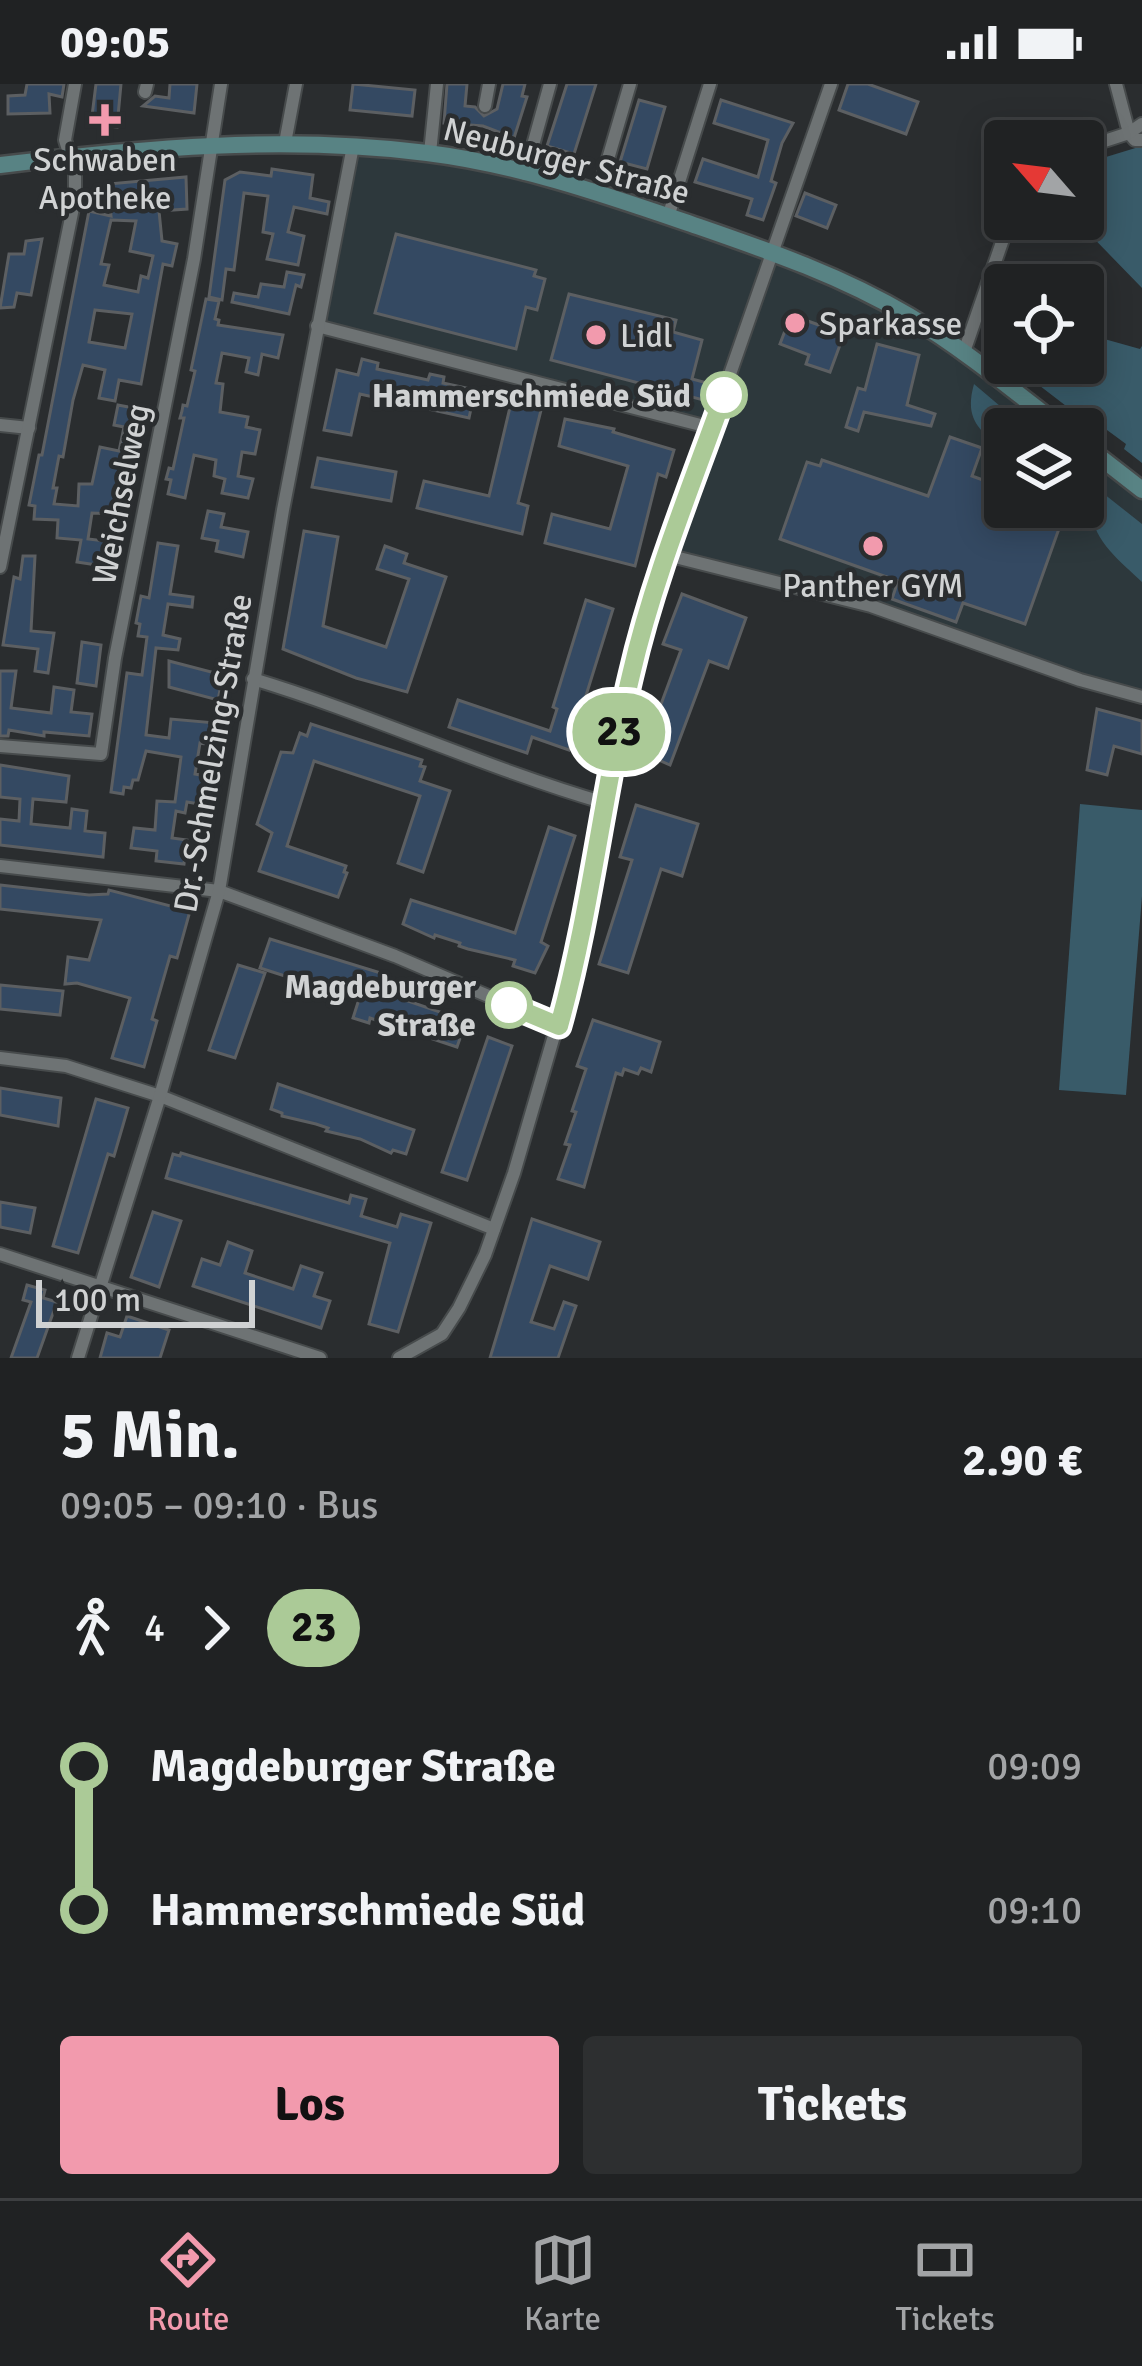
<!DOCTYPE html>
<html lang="de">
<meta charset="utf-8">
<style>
body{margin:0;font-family:Signika,sans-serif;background:#2d2f30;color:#f1f3f6;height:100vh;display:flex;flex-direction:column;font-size:45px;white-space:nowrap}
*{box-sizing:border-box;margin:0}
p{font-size:39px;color:#a2a4a6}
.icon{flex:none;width:66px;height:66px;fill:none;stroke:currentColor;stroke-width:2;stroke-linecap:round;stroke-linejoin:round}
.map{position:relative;height:1274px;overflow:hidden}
.panel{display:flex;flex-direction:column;background:#202223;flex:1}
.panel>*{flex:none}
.badge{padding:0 24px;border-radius:39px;font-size:42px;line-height:78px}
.needle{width:78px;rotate:298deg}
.fabs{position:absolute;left:984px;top:36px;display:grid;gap:24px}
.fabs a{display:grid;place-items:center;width:120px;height:120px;border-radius:12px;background:#202223;box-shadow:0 6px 30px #0003,0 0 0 3px #3d3f41;font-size:60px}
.scale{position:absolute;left:36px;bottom:30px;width:219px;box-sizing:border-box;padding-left:12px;border:6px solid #d0d2d3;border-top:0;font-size:33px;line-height:42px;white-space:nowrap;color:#d0d2d3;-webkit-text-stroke:9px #2a2d2f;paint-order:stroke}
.map>.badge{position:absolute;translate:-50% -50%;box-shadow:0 0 0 6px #fff}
.legs{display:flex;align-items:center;gap:18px;height:132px;padding:0 60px;font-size:39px}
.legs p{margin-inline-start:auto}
.overview{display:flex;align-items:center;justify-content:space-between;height:204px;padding:0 60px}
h1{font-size:66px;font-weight:800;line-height:90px}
.action{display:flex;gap:24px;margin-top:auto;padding:24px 60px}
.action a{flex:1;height:138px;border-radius:12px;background:#f29aad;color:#111;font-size:48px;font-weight:800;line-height:138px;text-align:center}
.action a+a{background:#2d2f30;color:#f1f3f6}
ul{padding:0 60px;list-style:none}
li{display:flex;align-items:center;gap:42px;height:144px;font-size:45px}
li i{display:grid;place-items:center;width:18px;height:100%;margin:0 15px;background:currentColor}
li i::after{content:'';width:30px;height:30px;margin:-15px;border:9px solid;border-radius:50%;background:#202223}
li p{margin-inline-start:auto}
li:first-child i{background:linear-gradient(#0000 50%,currentColor 0)}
li:last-child i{background:linear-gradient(currentColor 50%,#0000 0)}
.status{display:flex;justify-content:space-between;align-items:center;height:84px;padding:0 60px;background:#202223;direction:ltr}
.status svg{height:33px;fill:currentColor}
.tab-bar{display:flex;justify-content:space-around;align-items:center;height:168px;border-top:3px solid #3d3f41;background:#202223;font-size:33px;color:#a2a4a6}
.tab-bar a{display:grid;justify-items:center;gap:6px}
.tab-bar .active{color:#f29aad}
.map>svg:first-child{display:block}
.built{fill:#2d383c}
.green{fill:#395b69}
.building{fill:#344962;stroke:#5c5f62;stroke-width:3;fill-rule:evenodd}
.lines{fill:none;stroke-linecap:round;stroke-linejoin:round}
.street-casing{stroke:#474b4c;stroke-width:16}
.secondary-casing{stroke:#474b4c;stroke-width:21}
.street{stroke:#6e7374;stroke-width:12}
.secondary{stroke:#588384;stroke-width:16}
.line-1-casing{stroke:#fff;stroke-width:27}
.line-1{stroke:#abca97;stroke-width:18}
.poi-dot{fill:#f29aad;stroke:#2a2d2f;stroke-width:4.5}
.stop-1-dot{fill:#fff;stroke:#abca97;stroke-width:6}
.labels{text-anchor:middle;stroke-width:9;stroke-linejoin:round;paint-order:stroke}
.poi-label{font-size:33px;fill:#d0d2d3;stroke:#2a2d2f}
.street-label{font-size:33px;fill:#d0d2d3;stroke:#2a2d2f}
.stop-label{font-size:33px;font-weight:bold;fill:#d0d2d3;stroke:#2a2d2f;text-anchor:end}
</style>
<div class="status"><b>09:05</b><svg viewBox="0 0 49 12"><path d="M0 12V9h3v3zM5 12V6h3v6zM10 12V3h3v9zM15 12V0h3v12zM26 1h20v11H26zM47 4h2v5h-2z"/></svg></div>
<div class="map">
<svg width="1142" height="1274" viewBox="0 0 1142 1274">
<rect width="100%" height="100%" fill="#2a2d2f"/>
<!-- built -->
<polygon class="built" points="353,62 525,90 860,206 1063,345 1005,345 1005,423 1083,423 1083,360 1142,406 1142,613 871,522 667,471 711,345 317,242"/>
<!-- green -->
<g class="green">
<polygon points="1142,62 1142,204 1075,135 1083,135 1083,80"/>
<polygon points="1083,249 1140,265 1142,262 1142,379 1124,365 1126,360 1073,321 1070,325 1010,279 1083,279"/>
<path d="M974,300l53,45h-22v23c-26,-23 -41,-32 -31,-68z"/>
<path d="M1099,406l43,34v58c-26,-25 -65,-53 -43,-92z"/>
<polygon points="1080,720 1142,726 1142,812 1126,1011 1059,1006"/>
</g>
<!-- building -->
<g class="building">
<polygon points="27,0 64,0 62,13 49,10 50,29 8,30 8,12 25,11"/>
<polygon points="96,0 121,0 117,43 91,40"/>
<polygon points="170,0 197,0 194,29 143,22 155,12 169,14"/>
<polygon points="353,0 415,6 412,32 350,26"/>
<polygon points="447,0 467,0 465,22 475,23 484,32 497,25 503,0 525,0 522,12 527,13 514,54 483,42 444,39"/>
<polygon points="567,0 596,0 574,70 547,62"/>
<polygon points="848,0 868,0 918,18 906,50 839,26"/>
<polygon points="639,16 665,23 647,85 620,78"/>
<polygon points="721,16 793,39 782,59 771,97 776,99 763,136 747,131 752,115 695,98 703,75 758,93 768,56 714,39"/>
<polygon points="272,85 313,91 310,114 329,118 327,130 294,123 288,148 304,152 298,181 267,175 273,150 263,148 268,112 244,109 234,186 226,185 222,216 209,213 225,96 240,88 271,92"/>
<path d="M186,93l1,32 -28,2 3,30 15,3 -5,22 -9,-2 -22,120 -22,-4 -4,21 -16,-3 6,-28 -22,-5 -10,35 -10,57 -4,-1 -6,32h4l-3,16 24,2 1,-22h13l8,-37 19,4 5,-24 -10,-2 4,-20 21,4 -6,30h4l-20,75 -25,-1 -4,26 26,3 -4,25 -33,-5 4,-22 -24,-2 1,-18 -24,-1 1,-13 -6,-1 10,-50h3l47,-244 22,5 -3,-32zM111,136l25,1 -6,30 23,5 -5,22 -7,-2 -3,16 -34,-7 5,-20 -8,-1zM95,226l37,4 -7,34 -36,-6z"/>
<polygon points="805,109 836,121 827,144 796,132"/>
<polygon points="396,150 536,186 534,192 545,195 537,226 526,223 516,265 375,229"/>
<polygon points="42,155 31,211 17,209 14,223 0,224 9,170 24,170 26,157"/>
<polygon points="287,188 304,191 301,203 296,201 289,230 232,218 234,209 258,213 261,200 284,203"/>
<polygon points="569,210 676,236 673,248 702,256 692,295 711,300 707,317 551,276"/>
<polygon points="206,215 219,217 215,235 219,236 218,241 283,251 278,274 262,270 258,291 246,288 249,274 222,269 216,299 223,300 220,328 248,333 246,343 260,346 255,370 242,368 238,392 253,395 248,414 222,409 225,395 214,392 216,376 194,371 185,414 168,410 171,396 166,395 169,384 173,385 184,334 180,334 182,327 183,321 187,322 195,287 191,286"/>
<polygon points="791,231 844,250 830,288 806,280 809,271 780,260"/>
<polygon points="877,260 919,271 907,321 935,330 931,342 864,328 858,347 846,343 858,304 865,306"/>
<polygon points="362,275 378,279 377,285 428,296 430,290 444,293 443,299 475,306 469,334 360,310 351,351 324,346 337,286 358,291"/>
<polygon points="511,319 541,326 518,419 528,422 522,450 417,424 424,397 489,412"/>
<polygon points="565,335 614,345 613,348 674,366 666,393 658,390 635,482 545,459 552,430 610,445 628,382 559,362"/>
<polygon points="950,353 982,364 972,392 1005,404 1005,423 1066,425 1025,540 963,519 956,538 892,515 898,497 780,455 807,378 820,382 822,376 928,412"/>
<polygon points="318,374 396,388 391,417 312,403"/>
<polygon points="208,427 224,430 221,443 248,448 243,473 216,467 218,457 202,454"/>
<polygon points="304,447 338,453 323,542 386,563 409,495 377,485 385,462 407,470 404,479 446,493 407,608 356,594 283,565"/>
<polygon points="158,459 178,462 170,510 193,513 192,523 168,520 163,551 180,555 178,566 156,564 146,651 169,654 171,635 216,639 211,661 200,659 195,690 211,693 206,721 187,718 185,729 176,727 172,754 187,756 184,780 156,777 157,767 131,764 134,744 155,746 157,717 175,718 181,673 146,667 138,696 133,696 131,704 124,703 123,710 111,708 127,589 142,591 147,553 138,552 140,540 136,539 141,512 149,514"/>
<polygon points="23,472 35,472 31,547 54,549 48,589 35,587 38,565 3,561 14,493 20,495"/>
<polygon points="682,510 746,534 728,584 709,577 670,681 643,669 681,566 663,560"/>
<polygon points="586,516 613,525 569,666 532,653 527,669 449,643 458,616 550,647 557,625 553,623"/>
<polygon points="82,558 101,561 96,602 77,599"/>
<polygon points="169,577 223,591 218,616 169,603"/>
<polygon points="0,587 16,587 11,624 51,629 54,603 74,606 71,628 92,630 89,652 44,648 44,652 9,646 8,652 0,652"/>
<polygon points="1097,625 1142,637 1142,670 1114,662 1107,691 1087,686"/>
<polygon points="311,640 422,676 420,682 425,683 420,697 450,707 423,788 398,779 420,712 314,677 287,762 346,782 344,788 347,789 338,813 259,787 272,749 257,740 281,668 293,669 300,649 307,652"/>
<polygon points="0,681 69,692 66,718 33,715 31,740 70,744 72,725 87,727 85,747 105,749 103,773 0,761 0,735 19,737 20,715 0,713"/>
<polygon points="636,721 698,740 682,792 661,785 628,889 599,880 632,776 620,773"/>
<polygon points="549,743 575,752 541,858 548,862 535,889 513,882 515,876 468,865 459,862 460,859 435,851 434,854 403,840 411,816 515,849"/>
<polygon points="0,801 89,811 108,810 109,806 190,827 177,874 170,872 152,935 157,937 144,983 112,974 130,914 77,899 65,900 68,873 89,876 101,836 0,825"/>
<polygon points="270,855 384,890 379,907 466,937 457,963 370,934 369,939 353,934 360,912 324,904 318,902 319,898 294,889 292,894 285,892 260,884"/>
<polygon points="238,881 265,889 235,974 209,966"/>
<polygon points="0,901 63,907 60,931 0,925"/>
<polygon points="593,936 660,958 651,988 641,984 638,990 624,985 622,991 616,989 584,1103 558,1095 570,1061 565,1060 576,1028 572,1027 586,985 577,982"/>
<polygon points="488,953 512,962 467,1096 442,1088"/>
<polygon points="278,1000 414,1046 406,1070 393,1066 391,1069 360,1055 326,1047 328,1044 316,1040 282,1032 282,1029 271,1025"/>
<polygon points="0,1004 61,1014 58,1042 0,1031"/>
<polygon points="96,1015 128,1024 114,1072 108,1070 78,1169 53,1162"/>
<polygon points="181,1069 349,1119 351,1111 366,1115 361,1132 397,1143 401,1130 431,1139 398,1248 369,1240 390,1159 166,1094 173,1070 180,1072"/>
<polygon points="0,1118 35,1124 30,1149 0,1143"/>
<polygon points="153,1128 181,1137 159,1203 131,1193"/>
<polygon points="532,1135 600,1158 588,1195 550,1182 531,1238 554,1245 564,1218 576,1222 558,1274 490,1274"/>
<polygon points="228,1158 252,1167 245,1189 293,1205 301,1182 322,1189 314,1212 330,1217 321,1244 193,1202 202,1175 220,1181"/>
<polygon points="27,1201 45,1206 43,1214 57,1218 37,1274 11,1274 31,1218 23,1216"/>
<polygon points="127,1232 169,1246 160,1274 100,1274 107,1249 120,1253"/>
</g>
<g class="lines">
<defs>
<g id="street">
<polyline points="1116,0 1129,49 1135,56 1142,56"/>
<polyline points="145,8 147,0"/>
<polyline points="485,22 489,0"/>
<polyline points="285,59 296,0"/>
<polyline points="1083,64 1129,49 1142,40"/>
<polyline points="430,69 437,0"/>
<polyline points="525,90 550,0"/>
<polyline points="598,109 630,0"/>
<polyline points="668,133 710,0"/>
<polyline points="317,242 712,344"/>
<polyline points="964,268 1010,135"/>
<polyline points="0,341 29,344"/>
<polyline points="667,471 871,522 1080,596 1142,613"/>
<polyline points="0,483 75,114 75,88 65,56 75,0"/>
<path d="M253,595c119,36 232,89 352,124"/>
<polyline points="0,662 101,670 115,574 194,175 221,0"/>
<polyline points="0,782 219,807 395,872 558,942"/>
<polyline points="0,974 66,982 160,1012 494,1145"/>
<polyline points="0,1170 320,1274"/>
<polyline points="78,1274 160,1012 219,807 283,426 353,62"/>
<polyline points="399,1274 442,1250 459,1224 485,1171 514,1089 574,883 631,587 667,471 831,0"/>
</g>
<g id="secondary">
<path d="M0,81c143,-17 284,-30 427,-12 90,11 179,42 264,71 75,26 149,51 218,92 55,33 104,74 154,113"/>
<polyline points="1083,360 1142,406"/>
</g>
</defs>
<!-- street casing -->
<use href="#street" class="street-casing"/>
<!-- secondary casing -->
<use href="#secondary" class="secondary-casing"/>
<!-- street -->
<use href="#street" class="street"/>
<!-- secondary -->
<use href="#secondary" class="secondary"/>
</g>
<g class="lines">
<defs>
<path id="line-1" d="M509,921l50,21c32,-115 44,-235 72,-351 22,-96 60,-188 93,-280"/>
</defs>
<!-- line-1 casing -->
<use href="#line-1" class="line-1-casing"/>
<!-- line-1 -->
<use href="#line-1" class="line-1"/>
</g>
<!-- markers -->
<g class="poi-dot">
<path d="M99 18h12v12h12v12h-12v12h-12v-12h-12v-12h12z"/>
<circle cx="795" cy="239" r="12"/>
<circle cx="596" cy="251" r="12"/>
<circle cx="873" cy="462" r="12"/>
</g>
<g class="stop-1-dot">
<circle cx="724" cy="311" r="21"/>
<circle cx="509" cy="921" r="21"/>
</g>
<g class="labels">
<!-- poi labels -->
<g class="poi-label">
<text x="105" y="87">Schwaben<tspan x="105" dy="38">Apotheke</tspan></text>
<text x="819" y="251" text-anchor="start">Sparkasse</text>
<text x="620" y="263" text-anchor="start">Lidl</text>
<text x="873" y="513">Panther GYM</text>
</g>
<!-- street labels -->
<g class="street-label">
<text transform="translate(567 76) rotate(15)" y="12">Neuburger Straße</text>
<text transform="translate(120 410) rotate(-79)" y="12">Weichselweg</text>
<text transform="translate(212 669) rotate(-80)" y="12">Dr.-Schmelzing-Straße</text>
</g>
<!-- stop labels -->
<g class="stop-label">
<text x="691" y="323">Hammerschmiede Süd</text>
<text x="476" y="914">Magdeburger<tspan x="476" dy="38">Straße</tspan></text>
</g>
</g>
</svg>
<div class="fabs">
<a><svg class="needle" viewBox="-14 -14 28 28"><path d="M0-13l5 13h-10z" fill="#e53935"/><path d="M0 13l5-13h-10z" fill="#a2a4a6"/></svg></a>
<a><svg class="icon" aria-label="locate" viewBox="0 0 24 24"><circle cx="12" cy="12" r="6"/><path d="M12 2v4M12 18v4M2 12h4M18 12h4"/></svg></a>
<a><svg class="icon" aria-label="layers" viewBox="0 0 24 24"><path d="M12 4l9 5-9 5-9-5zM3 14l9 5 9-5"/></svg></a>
</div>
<div class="scale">100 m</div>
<b class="badge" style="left:619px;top:648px;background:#abca97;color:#111">23</b>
</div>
<section class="panel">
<div class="overview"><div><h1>5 Min.</h1><p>09:05 – 09:10 · Bus</p></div><b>2.90 €</b></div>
<div class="legs"><svg class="icon" aria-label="walk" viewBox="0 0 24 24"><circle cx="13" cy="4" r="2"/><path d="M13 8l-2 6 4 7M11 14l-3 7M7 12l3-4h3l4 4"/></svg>4<svg class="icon" aria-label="forward" viewBox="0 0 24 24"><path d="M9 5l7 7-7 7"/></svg><b class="badge" style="background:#abca97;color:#111">23</b></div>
<ul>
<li><i style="color:#abca97"></i><b>Magdeburger Straße</b><p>09:09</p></li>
<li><i style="color:#abca97"></i><b>Hammerschmiede Süd</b><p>09:10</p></li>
</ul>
<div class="action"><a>Los</a><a>Tickets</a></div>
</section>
<nav class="tab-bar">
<a class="active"><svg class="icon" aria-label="directions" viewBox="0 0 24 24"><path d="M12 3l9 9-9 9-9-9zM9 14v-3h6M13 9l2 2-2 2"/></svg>Route</a>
<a><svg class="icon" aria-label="map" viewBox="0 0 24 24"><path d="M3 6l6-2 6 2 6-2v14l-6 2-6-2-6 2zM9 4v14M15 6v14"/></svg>Karte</a>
<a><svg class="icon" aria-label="tickets" viewBox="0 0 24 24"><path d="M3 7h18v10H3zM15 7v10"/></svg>Tickets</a>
</nav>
